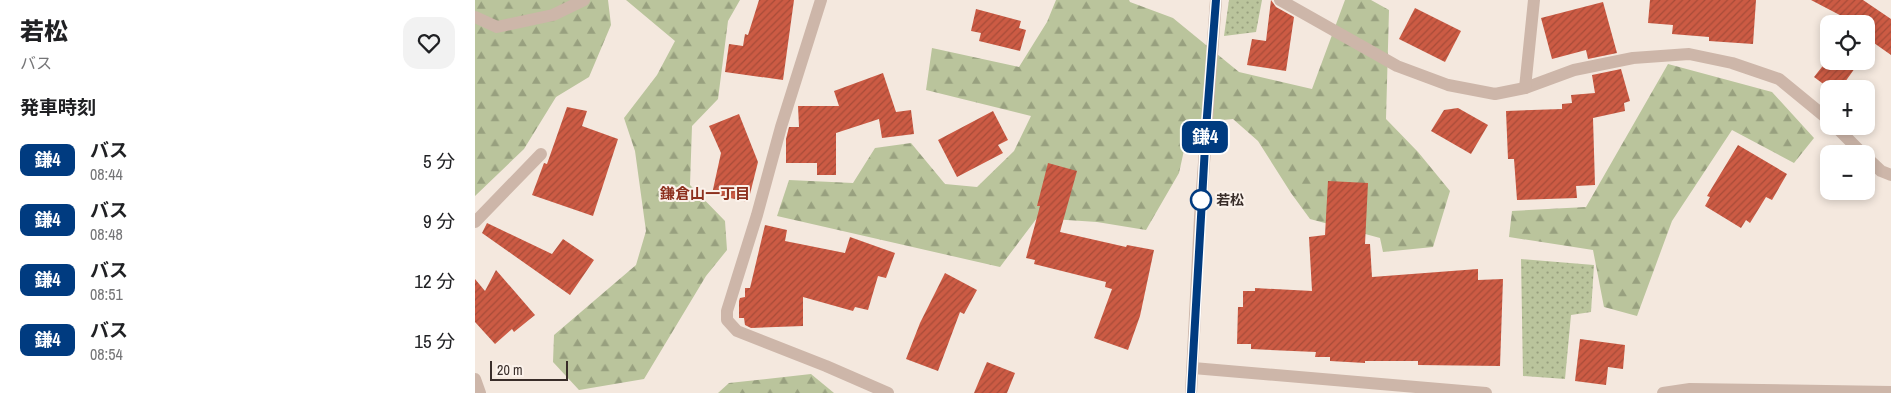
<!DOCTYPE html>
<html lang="ja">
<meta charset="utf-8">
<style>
body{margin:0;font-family:"Archivo Narrow","Noto Sans JP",sans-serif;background:#f2f2f2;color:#202124;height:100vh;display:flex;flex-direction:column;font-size:19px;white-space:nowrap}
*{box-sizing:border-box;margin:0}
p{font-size:16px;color:#757577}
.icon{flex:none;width:28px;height:28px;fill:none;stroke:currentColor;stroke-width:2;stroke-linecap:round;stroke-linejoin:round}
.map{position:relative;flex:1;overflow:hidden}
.sheet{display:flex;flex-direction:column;background:#fff;width:475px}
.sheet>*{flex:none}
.badge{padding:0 10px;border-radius:8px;font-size:18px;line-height:32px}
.tools{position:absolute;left:1345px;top:15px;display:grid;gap:10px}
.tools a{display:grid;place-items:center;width:55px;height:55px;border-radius:10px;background:#fff;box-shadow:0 2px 8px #0003;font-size:25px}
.scale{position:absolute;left:15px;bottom:12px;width:78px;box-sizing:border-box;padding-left:5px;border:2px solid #392d29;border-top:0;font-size:14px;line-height:18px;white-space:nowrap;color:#392d29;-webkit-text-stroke:4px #fbf2eb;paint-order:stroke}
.map>.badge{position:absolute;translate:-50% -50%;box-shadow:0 0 0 2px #fff}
h2{padding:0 20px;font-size:19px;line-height:45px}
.round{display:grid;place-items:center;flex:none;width:52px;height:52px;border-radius:15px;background:#f2f2f2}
.head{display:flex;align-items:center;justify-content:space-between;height:85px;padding:0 20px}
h1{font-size:24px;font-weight:800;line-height:38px}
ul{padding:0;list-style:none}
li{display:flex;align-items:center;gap:15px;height:60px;padding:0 20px}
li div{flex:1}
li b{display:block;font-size:19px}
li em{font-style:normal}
li .badge{min-width:55px;font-weight:700;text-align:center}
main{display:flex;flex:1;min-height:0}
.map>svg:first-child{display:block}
.green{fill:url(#green-dots)}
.forest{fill:url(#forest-firs)}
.building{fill:url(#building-hatch)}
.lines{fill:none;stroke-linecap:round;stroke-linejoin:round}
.minor{stroke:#cdb6a9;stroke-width:12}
.line-casing{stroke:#fff;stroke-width:11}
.line{stroke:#003b80;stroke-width:8}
.stop-dot{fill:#fff;stroke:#003b80;stroke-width:2.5}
.labels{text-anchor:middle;stroke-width:4;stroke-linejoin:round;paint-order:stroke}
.stop-label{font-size:14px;font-weight:bold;fill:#392d29;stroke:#fbf2eb;text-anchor:start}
.neighbourhood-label{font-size:15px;font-weight:bold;fill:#8d301e;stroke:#fbf2eb}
</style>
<main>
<section class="sheet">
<div class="head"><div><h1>若松</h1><p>バス</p></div><a class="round"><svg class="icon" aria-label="heart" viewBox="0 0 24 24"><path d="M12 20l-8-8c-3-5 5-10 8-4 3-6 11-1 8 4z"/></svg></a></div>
<h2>発車時刻</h2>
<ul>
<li><span class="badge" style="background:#003b80;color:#fff">鎌4</span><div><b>バス</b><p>08:44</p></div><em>5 分</em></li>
<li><span class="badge" style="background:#003b80;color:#fff">鎌4</span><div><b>バス</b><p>08:48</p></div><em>9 分</em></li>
<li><span class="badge" style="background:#003b80;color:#fff">鎌4</span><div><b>バス</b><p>08:51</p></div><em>12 分</em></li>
<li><span class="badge" style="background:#003b80;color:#fff">鎌4</span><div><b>バス</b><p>08:54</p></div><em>15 分</em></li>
</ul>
</section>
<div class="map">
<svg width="1416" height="393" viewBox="0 0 1416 393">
<defs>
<pattern id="green-dots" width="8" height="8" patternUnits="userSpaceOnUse" patternTransform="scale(1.25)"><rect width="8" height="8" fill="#bac49c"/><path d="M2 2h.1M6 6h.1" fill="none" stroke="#98a07f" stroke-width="1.8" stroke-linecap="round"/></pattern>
<pattern id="forest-firs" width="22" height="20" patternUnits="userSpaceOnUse" patternTransform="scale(1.25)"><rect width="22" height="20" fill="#bac49c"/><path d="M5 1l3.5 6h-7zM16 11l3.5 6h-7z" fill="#98a07f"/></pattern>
<pattern id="building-hatch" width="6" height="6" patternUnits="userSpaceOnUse" patternTransform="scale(1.25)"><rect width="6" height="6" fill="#cc5b44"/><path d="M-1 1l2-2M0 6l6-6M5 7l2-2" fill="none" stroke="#a74c39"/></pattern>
</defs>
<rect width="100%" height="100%" fill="#f4e8de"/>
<!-- green -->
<g class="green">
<polygon points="754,0 787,0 781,32 749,36"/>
<polygon points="1046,259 1119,265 1116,312 1096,315 1090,379 1048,376"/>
</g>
<!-- forest -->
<g class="forest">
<polygon points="0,0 133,0 136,25 114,77 81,97 49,149 0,196"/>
<polygon points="151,0 265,0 253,21 243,99 217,126 215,185 250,221 252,250 231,276 169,379 104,390 78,362 79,335 161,265 171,231 160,151 149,118 182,75 200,41"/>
<polygon points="581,0 654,0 655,2 698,18 764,72 837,89 870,0 896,0 914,10 911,119 943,152 975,191 958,247 908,252 905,238 835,219 816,193 783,141 758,119 715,123 704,173 671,230 622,222 562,218 525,267 302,216 314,180 378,183 400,148 436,143 470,184 502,187 539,151 556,116 451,90 457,48 544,67 572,22"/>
<polygon points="1193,64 1297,92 1339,138 1319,163 1257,130 1197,221 1162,316 1129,307 1118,250 1034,237 1037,211 1111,207"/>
<polygon points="336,374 359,393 243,393 254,383"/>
</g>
<!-- building -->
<g class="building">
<polygon points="284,0 319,0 308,80 250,72 254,44 268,46 270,34 273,35"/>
<polygon points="796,0 801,7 819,17 811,71 772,65 777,39 791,41"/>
<polygon points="1175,0 1281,0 1278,44 1234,41 1234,37 1197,34 1198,25 1173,23"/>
<polygon points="1336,0 1388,0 1416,19 1416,55 1399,43 1391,54 1391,24 1379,24 1380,23"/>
<polygon points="1128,2 1142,53 1113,59 1111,50 1077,59 1066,18"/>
<polygon points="940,8 986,31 970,62 924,39"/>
<polygon points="501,9 546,21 544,28 551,30 545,51 504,41 506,33 496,31"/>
<polygon points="1354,58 1354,61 1385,61 1365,89 1355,89 1339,77"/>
<polygon points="1146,69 1155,101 1149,103 1150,111 1118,118 1120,185 1101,186 1102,198 1042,200 1039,159 1033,159 1031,111 1087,109 1087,104 1097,103 1096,95 1120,93 1117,75"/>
<polygon points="408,73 421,112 436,110 439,134 407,138 404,119 361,133 361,175 342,175 342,163 311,163 311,139 314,127 324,127 323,106 364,106 359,91"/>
<polygon points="92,107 112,111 107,126 143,139 118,216 57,195 69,163 72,164"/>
<polygon points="983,108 1013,125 996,154 956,131 969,110"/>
<polygon points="518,111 533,140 523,145 528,153 482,177 463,140"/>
<polygon points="264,114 283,162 273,202 237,194 246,153 234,126"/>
<polygon points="1263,145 1312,174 1297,200 1291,197 1275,223 1271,220 1266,228 1230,206 1235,197 1232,196"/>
<polygon points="573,163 602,171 585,232 651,247 652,245 679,250 665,316 653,350 619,338 637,289 630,287 631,282 559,264 560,260 551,258 565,206 562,206"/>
<polygon points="853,181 893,183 890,244 895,244 897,277 1003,269 1003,280 1028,279 1025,366 943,365 943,361 890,361 890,363 855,361 855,357 840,357 841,352 776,349 776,344 762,344 763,307 768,307 768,291 780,291 780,288 837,291 834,237 850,235"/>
<polygon points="12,223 77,254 88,239 119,260 95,295 7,233"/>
<polygon points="290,225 312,230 310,241 370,253 375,237 420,253 411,278 403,276 393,310 380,307 378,311 328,297 328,326 276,328 270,325 269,318 264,318 264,301 265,298 270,297 270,288 275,288"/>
<polygon points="21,270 60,315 39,332 37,329 20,344 0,322 0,279 10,291"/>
<polygon points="470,273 502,290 489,314 485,312 463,371 431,359 445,323"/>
<polygon points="1105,339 1150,345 1148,369 1133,367 1131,385 1100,381"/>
<polygon points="512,362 540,373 532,393 499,393"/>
</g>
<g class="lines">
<!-- minor -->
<g class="minor">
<polyline points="346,0 306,127 282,215 252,311 252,320 262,331 351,366 413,393"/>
<polyline points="805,0 922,66 973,85 1020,94 1050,88 1099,70 1158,58 1214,54 1257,63 1304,79 1354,120"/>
<polyline points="0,17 22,27 78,15 109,0"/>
<polyline points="1050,88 1059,0"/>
<polyline points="1360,126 1388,154"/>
<polyline points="1391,157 1406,171 1416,175"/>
<polyline points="0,222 66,154"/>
<polyline points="718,368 1011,393"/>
<polyline points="0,379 5,393"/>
<polyline points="716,393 725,217 741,0"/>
<polyline points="1188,393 1215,389 1416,392"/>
</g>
</g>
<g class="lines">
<defs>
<polyline id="line" points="716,393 731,129 741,0"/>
</defs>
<!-- line casing -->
<use href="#line" class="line-casing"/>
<!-- line -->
<use href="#line" class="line"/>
</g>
<!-- markers -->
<circle class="stop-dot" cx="726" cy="200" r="10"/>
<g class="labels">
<!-- stop labels -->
<g class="stop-label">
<text x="741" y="205">若松</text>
</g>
<!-- neighbourhood labels -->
<g class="neighbourhood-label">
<text x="230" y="199">鎌倉山一丁目</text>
</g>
</g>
</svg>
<div class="tools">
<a><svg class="icon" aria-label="locate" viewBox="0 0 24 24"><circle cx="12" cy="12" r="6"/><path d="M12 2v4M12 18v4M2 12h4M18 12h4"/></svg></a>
<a>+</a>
<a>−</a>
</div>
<div class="scale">20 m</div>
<b class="badge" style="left:730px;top:137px;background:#003b80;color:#fff">鎌4</b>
</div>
</main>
